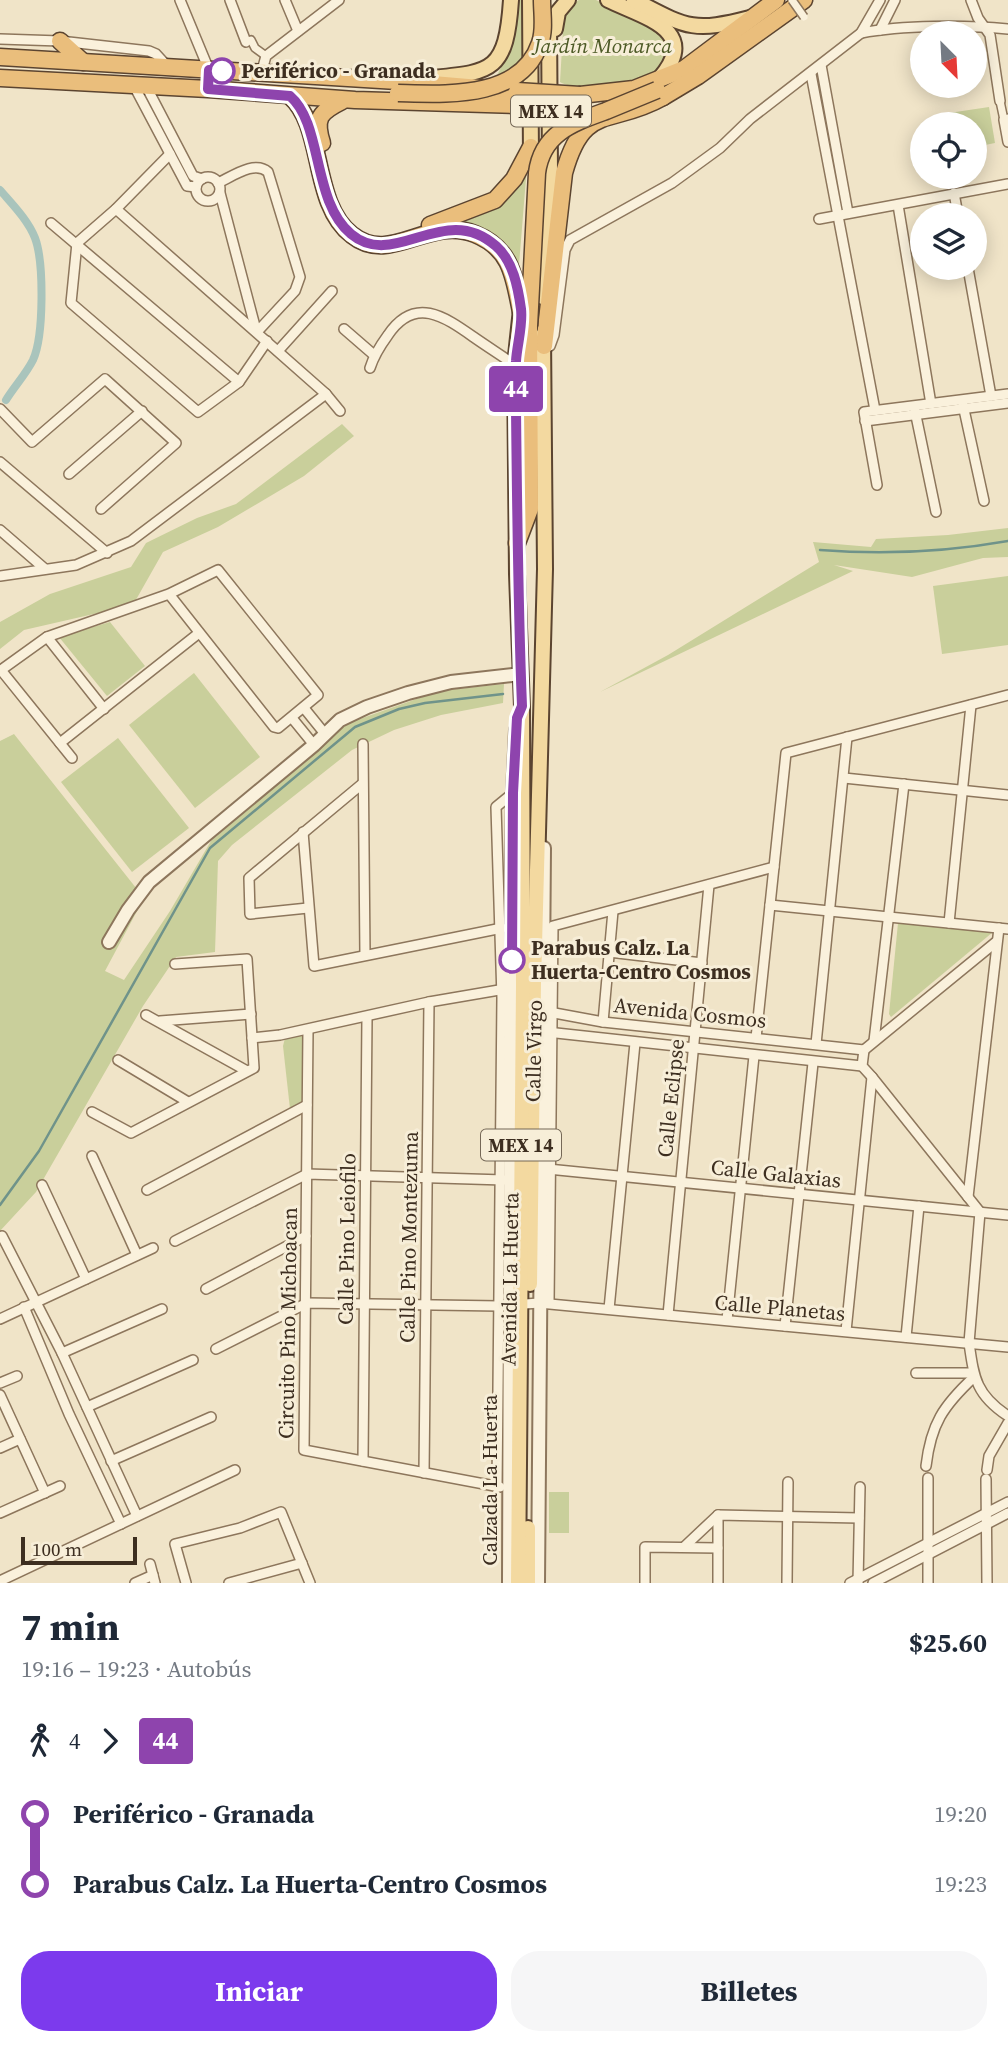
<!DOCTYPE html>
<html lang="es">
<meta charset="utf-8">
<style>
body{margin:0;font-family:"Source Serif 4",serif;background:#f6f6f7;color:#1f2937;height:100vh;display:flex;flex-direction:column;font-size:26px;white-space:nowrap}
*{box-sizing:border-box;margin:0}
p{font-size:23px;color:#747a83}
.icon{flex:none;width:38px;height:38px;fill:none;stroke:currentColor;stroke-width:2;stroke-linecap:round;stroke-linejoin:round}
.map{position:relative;height:1583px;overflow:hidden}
.sheet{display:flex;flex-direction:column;background:#fff;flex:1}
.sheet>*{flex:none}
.badge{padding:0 14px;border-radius:5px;font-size:24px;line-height:46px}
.needle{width:46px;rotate:156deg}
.fabs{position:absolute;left:910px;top:21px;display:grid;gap:14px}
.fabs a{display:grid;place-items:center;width:77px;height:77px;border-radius:50%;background:#fff;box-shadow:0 4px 18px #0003;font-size:35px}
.scale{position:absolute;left:21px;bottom:18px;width:116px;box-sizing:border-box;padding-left:7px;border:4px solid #3d2e20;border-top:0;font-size:19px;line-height:24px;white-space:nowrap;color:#3d2e20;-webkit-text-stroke:5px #f7eed8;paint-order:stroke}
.map>.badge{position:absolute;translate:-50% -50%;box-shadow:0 0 0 4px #fff}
.legs{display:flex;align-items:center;gap:10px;height:77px;padding:0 21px;font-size:23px}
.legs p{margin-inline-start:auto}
.summary{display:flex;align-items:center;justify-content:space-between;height:119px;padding:0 21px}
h1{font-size:38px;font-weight:700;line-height:52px}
.cta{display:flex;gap:14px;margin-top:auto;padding:14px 21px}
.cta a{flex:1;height:80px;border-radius:28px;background:#7c3aed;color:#fff;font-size:28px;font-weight:700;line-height:80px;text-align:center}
.cta a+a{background:#f6f6f7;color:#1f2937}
ul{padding:0 21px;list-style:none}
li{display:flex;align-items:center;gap:24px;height:70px;font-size:26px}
li i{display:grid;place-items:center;width:10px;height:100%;margin:0 9px;background:currentColor}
li i::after{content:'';width:18px;height:18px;margin:-9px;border:5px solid;border-radius:50%;background:#fff}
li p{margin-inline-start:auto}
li:first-child i{background:linear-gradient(#0000 50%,currentColor 0)}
li:last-child i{background:linear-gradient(currentColor 50%,#0000 0)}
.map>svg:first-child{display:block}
.green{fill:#c9cf9b}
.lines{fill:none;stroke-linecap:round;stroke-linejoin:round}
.stream{stroke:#6f938a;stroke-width:2.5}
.canal{stroke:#a9c4bc;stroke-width:8}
.pedestrian-casing{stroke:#8d765c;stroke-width:10}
.minor-casing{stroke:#8d765c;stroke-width:12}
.tertiary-casing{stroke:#8d765c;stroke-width:16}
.primary-casing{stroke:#5b4430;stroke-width:18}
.trunk-casing{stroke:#5b4430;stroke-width:19}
.pedestrian{stroke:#faf1dc;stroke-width:7}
.minor{stroke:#faf1dc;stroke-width:9}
.tertiary{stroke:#faf1dc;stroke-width:12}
.primary{stroke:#f3d9a0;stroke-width:14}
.trunk{stroke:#eabe7c;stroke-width:16}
.pedestrian-bridge-casing{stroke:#8d765c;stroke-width:10;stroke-linecap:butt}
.trunk-bridge-casing{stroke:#5b4430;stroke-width:19;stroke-linecap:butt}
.pedestrian-bridge{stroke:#faf1dc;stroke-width:7}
.trunk-bridge{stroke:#eabe7c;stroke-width:16}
.line-1-casing{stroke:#fff;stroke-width:16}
.line-1{stroke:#8e44ad;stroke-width:10}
.stop-1-dot{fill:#fff;stroke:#8e44ad;stroke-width:3.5}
.labels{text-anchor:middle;stroke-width:6;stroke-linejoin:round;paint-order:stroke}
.shield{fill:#f7eed8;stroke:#756857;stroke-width:2}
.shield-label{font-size:19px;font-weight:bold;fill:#3d2e20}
.park-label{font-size:21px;font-style:italic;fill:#4d5a26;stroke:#f7eed8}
.stop-label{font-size:21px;font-weight:bold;fill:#3d2e20;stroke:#f7eed8;text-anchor:start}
.street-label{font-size:21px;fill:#3d2e20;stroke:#f7eed8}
</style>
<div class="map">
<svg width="1008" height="1583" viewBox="0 0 1008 1583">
<rect width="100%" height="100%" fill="#f0e4c8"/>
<!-- green -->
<g class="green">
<polygon points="517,0 526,0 525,85 502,84 496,77 512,47"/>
<path d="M579,0h17l59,27 16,21c-4,7 -8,19 -14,23 -19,12 -78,23 -97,11l4,-68 4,-8z"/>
<polygon points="989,107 995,143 975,147 975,124 951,124 949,113"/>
<path d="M527,166l-8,99c-13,-27 -33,-34 -60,-42 36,-13 52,-19 68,-57z"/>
<polygon points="342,424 354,436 304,476 218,527 163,552 133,605 24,630 0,649 0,622 50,594 131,567 146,543 197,518 236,504"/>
<polygon points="1008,528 1008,557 983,558 912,577 834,565 853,571 600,692 668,655 819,562 813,542 871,547 876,539 948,535"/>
<polygon points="1008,576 1008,645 942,654 933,586"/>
<polygon points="110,622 145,666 107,696 59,637"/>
<polygon points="194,673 260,757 195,808 129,725"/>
<polygon points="504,684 503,703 441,715 394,730 352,750 232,845 218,861 215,952 176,957 143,1006 36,1192 0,1231 0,741 14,734 144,898 105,971 124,980 170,911 211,841 310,755 340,726 439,691"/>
<polygon points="118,738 189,828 132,872 61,782"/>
<polygon points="898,923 993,932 891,1017 889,1014"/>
<polygon points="306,1034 306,1100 290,1109 283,1046 285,1038"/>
<rect x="549" y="1492" width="20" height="41"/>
</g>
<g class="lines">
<!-- stream -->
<g class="stream">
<path d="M820,550c63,5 126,2 188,-9"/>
<polyline points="0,1205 39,1151 210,848 355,727 399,709 425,703 503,694"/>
</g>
<!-- canal -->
<path class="canal" d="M0,190c12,14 28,30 35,48 9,24 9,98 -2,122 -7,14 -19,27 -27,40"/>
<defs>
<g id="pedestrian">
<polyline points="246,42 251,40 255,48 266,56"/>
<polyline points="1000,101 1004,120"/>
</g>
<g id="minor">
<polyline points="180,0 209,70 208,89"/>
<polyline points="230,0 246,42"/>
<polyline points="285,0 298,31"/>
<polyline points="971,0 978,18 990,35 1000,101"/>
<polyline points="880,30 895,0"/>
<path d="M861,33c41,-8 105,-8 147,-4"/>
<polyline points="0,39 60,41 149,51 156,54 167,66"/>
<polyline points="821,65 848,213"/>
<polyline points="261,74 266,56 339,0"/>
<polyline points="811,74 875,410"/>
<polyline points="133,84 187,186 196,187"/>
<polyline points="146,86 193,176 202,179"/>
<polyline points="1008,119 1004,120 1008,142"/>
<polyline points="170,154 116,209 77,243 71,303 198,412 239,382 267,341"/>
<circle cx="208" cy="189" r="12"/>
<path d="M218,183c15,-7 37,-23 50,-11l32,105 -5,14 -38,41"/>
<polyline points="220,193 256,330"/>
<polyline points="954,193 958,215"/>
<polyline points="898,205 931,404"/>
<polyline points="116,209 326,394 340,411"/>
<polyline points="819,219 1008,184"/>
<polyline points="51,223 239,382"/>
<polyline points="968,268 991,396"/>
<polyline points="344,329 374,355"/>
<polyline points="550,346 554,335 565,250 570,240 672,183 720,148 750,119 861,33 880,0"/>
<polyline points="278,351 332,291"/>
<path d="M370,368c4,-13 10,-22 18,-33 27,-40 57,-18 87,3 13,9 27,18 40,27"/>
<polyline points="963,405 984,501"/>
<polyline points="0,409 32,442 105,379 176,443 101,509"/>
<polyline points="915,411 936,512"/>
<polyline points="865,421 1008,403"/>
<polyline points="0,462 107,553"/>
<polyline points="69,474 142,411"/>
<polyline points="877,485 864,412 1008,394"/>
<polyline points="0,530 45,569"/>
<polyline points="0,576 76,565 131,541 326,394"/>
<polyline points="47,637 104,709"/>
<polyline points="304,708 325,734"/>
<polyline points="292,718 314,745"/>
<polyline points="60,743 199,633"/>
<polyline points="363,744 365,955"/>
<polyline points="72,758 1,670 47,637 169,594 218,570 318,695 278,728 274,727 169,594"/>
<polyline points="844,778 1008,795"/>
<polyline points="303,832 314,966 502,928"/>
<polyline points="770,905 1008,929"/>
<polyline points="308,908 250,914 249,878 362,784"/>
<polyline points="949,923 971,705"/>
<polyline points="609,952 702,963"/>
<polyline points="549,1012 603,1022 864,1050"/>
<polyline points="146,1015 247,1071"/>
<polyline points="160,1021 251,1014"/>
<polyline points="603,1022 613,911"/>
<polyline points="308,1030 304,1450 500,1487"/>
<polyline points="547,1032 862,1066"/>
<polyline points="252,1038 280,1035 429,1002 505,989"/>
<polyline points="756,1038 786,753 1008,695"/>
<polyline points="874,1041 904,784"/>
<polyline points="816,1044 847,737"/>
<polyline points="864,1050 862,1066 872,1077 980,1212"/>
<polyline points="864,1050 996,942"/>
<polyline points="118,1060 188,1102"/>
<polyline points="92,1112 131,1133 254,1068 247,959 175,964"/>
<polyline points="92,1156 137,1255"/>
<polyline points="548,1169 1008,1215"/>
<polyline points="42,1185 86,1279"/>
<polyline points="147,1190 307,1105"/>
<polyline points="968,1197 999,928"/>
<path d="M980,1212l-11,131c5,35 7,52 39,73"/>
<polyline points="2,1236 62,1353 137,1516"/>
<polyline points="175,1241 307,1174 504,1180"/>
<polyline points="206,1289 306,1236"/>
<polyline points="549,1303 553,926 774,867"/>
<polyline points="24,1307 69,1414 121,1524"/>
<polyline points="609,1309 635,1043"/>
<polyline points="668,1315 709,885"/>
<polyline points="0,1319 153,1248"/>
<polyline points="727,1320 754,1056"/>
<polyline points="785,1326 813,1063"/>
<polyline points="846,1331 872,1077"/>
<polyline points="906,1337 919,1206"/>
<polyline points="216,1349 307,1303 499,1306 539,1303 1008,1347"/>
<polyline points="62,1353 162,1309"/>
<polyline points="916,1373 973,1373"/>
<polyline points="0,1383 17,1376"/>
<polyline points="0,1395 45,1493"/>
<polyline points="87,1407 193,1360"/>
<polyline points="0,1448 20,1439"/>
<polyline points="111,1461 211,1417"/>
<polyline points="363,1461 367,1017"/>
<path d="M926,1466c5,-42 17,-60 48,-89"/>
<polyline points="987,1470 989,1456 1008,1423"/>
<polyline points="424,1473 429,1002"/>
<polyline points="986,1479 987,1583"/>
<polyline points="497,1487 502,998 496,807 513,793"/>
<polyline points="0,1513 60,1486"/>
<polyline points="718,1515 718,1583"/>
<polyline points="684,1547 718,1515 859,1518"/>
<polyline points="150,1564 155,1583"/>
<polyline points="0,1581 235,1470"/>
<polyline points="135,1583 153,1575"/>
<polyline points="186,1583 175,1544 240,1528 281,1512 310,1583"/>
<polyline points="229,1583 302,1563"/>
<polyline points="645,1583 645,1547 718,1548"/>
<polyline points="787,1583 788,1482"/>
<polyline points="850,1583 1008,1502"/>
<polyline points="858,1583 860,1487"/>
<polyline points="873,1583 1008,1513"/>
<polyline points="928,1583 928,1478"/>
</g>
<g id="tertiary">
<polyline points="109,942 128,910 149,882 314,745 340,720 367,707 408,693 451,682 521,674"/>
<polyline points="509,1583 511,928 513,793 516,730"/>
<polyline points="538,1583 544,848"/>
</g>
<g id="primary">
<polyline points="530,0 531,158"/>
<path d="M608,0c37,18 93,30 52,78"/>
<path d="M634,0c52,27 58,33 116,18"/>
<polyline points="555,29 558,12 568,0"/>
<path d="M422,79c68,-7 84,-3 89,-79"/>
<polyline points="543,297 550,172 549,17"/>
<polyline points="530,1284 534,983 545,569 543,335"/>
<polyline points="528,1528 528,1583"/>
<polyline points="518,1583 523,985 522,707 517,574 515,365 522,300"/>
</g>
<g id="trunk">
<polyline points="60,41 83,62"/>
<polyline points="0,57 397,81 517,91"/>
<polyline points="0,78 208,89 355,100 517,105"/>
<polyline points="580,95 634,89 684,69 776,0"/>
<path d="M290,96c35,30 21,108 62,139 39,31 76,-20 123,-1 37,15 39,43 46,78"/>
<polyline points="655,98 663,97 698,76 804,0"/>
<path d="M322,143c-8,-25 -2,-31 20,-42"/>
<polyline points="430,225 495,200 514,179 531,147"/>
<path d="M544,346l20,-173c20,-72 46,-46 99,-76"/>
<polyline points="517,543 530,509 529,326"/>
</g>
</defs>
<!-- pedestrian casing -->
<use href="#pedestrian" class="pedestrian-casing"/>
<!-- minor casing -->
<use href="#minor" class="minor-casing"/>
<!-- tertiary casing -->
<use href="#tertiary" class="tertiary-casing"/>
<!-- primary casing -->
<use href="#primary" class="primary-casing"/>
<!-- trunk casing -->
<use href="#trunk" class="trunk-casing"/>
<!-- pedestrian -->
<use href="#pedestrian" class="pedestrian"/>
<!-- minor -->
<use href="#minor" class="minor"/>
<!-- tertiary -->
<use href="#tertiary" class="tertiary"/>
<!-- primary -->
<use href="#primary" class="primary"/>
<!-- trunk -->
<use href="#trunk" class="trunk"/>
<defs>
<polyline id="pedestrian-bridge" points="792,0 804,17"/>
<g id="trunk-bridge">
<polyline points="517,91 580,95"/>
<path d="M398,93c47,1 123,7 142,-50 5,-13 2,-29 2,-43"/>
<polyline points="517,105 579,108"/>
<path d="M529,326l8,-153c5,-40 36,-50 69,-62 17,-7 34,-14 51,-21"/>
</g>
</defs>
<!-- pedestrian-bridge casing -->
<use href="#pedestrian-bridge" class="pedestrian-bridge-casing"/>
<!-- trunk-bridge casing -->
<use href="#trunk-bridge" class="trunk-bridge-casing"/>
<!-- pedestrian-bridge -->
<use href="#pedestrian-bridge" class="pedestrian-bridge"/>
<!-- trunk-bridge -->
<use href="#trunk-bridge" class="trunk-bridge"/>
</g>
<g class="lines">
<defs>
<path id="line-1" d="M222,71l-13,-1 -1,19 82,7c33,28 22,106 61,138 44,37 93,-34 145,12 17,15 22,41 25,63 2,16 -4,36 -5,52 -2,16 0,32 0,48 1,99 2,198 6,297l-5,12 -4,75 -1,167"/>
</defs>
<!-- line-1 casing -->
<use href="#line-1" class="line-1-casing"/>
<!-- line-1 -->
<use href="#line-1" class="line-1"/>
</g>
<!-- markers -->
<g class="stop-1-dot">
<circle cx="222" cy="71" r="12"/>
<circle cx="512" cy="960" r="12"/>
</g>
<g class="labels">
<!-- shield labels -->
<g class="shield">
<rect x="511" y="95.5" width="80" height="31" rx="5"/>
<rect x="481" y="1129.5" width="80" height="31" rx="5"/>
</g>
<g class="shield-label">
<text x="551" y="118">MEX 14</text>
<text x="521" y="1152">MEX 14</text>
</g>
<!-- park labels -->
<g class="park-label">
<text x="603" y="53">Jardín Monarca</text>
</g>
<!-- stop labels -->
<g class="stop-label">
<text x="241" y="78">Periférico - Granada</text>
<text x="531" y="955">Parabus Calz. La<tspan x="531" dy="24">Huerta-Centro Cosmos</tspan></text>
</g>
<!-- street labels -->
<g class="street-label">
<text transform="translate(690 1013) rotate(6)" y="7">Avenida Cosmos</text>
<text transform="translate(534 1051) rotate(-89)" y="7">Calle Virgo</text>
<text transform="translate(671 1098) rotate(-84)" y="7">Calle Eclipse</text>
<text transform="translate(776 1174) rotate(6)" y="7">Calle Galaxias</text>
<text transform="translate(409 1237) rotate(-89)" y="7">Calle Pino Montezuma</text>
<text transform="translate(347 1239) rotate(-89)" y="7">Calle Pino Leiofilo</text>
<text transform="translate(510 1279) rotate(-89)" y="7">Avenida La Huerta</text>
<text transform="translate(780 1308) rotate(5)" y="7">Calle Planetas</text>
<text transform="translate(288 1323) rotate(-89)" y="7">Circuito Pino Michoacan</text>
<text transform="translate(490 1480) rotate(-90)" y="7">Calzada La Huerta</text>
</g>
</g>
</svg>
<div class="fabs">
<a><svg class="needle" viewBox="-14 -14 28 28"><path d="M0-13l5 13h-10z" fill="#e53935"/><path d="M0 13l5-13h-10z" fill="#747a83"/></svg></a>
<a><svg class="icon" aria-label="locate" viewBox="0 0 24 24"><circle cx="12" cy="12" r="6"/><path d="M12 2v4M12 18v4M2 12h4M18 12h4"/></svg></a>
<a><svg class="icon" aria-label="layers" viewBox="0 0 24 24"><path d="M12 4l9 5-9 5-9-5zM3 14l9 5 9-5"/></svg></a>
</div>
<div class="scale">100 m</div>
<b class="badge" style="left:516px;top:389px;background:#8e44ad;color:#fff">44</b>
</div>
<section class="sheet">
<div class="summary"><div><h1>7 min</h1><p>19:16 – 19:23 · Autobús</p></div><b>$25.60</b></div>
<div class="legs"><svg class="icon" aria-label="walk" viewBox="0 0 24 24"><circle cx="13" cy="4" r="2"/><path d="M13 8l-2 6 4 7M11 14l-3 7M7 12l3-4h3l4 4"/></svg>4<svg class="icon" aria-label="forward" viewBox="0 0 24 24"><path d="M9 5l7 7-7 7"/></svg><b class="badge" style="background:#8e44ad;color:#fff">44</b></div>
<ul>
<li><i style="color:#8e44ad"></i><b>Periférico - Granada</b><p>19:20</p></li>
<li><i style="color:#8e44ad"></i><b>Parabus Calz. La Huerta-Centro Cosmos</b><p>19:23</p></li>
</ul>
<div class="cta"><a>Iniciar</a><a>Billetes</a></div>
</section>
